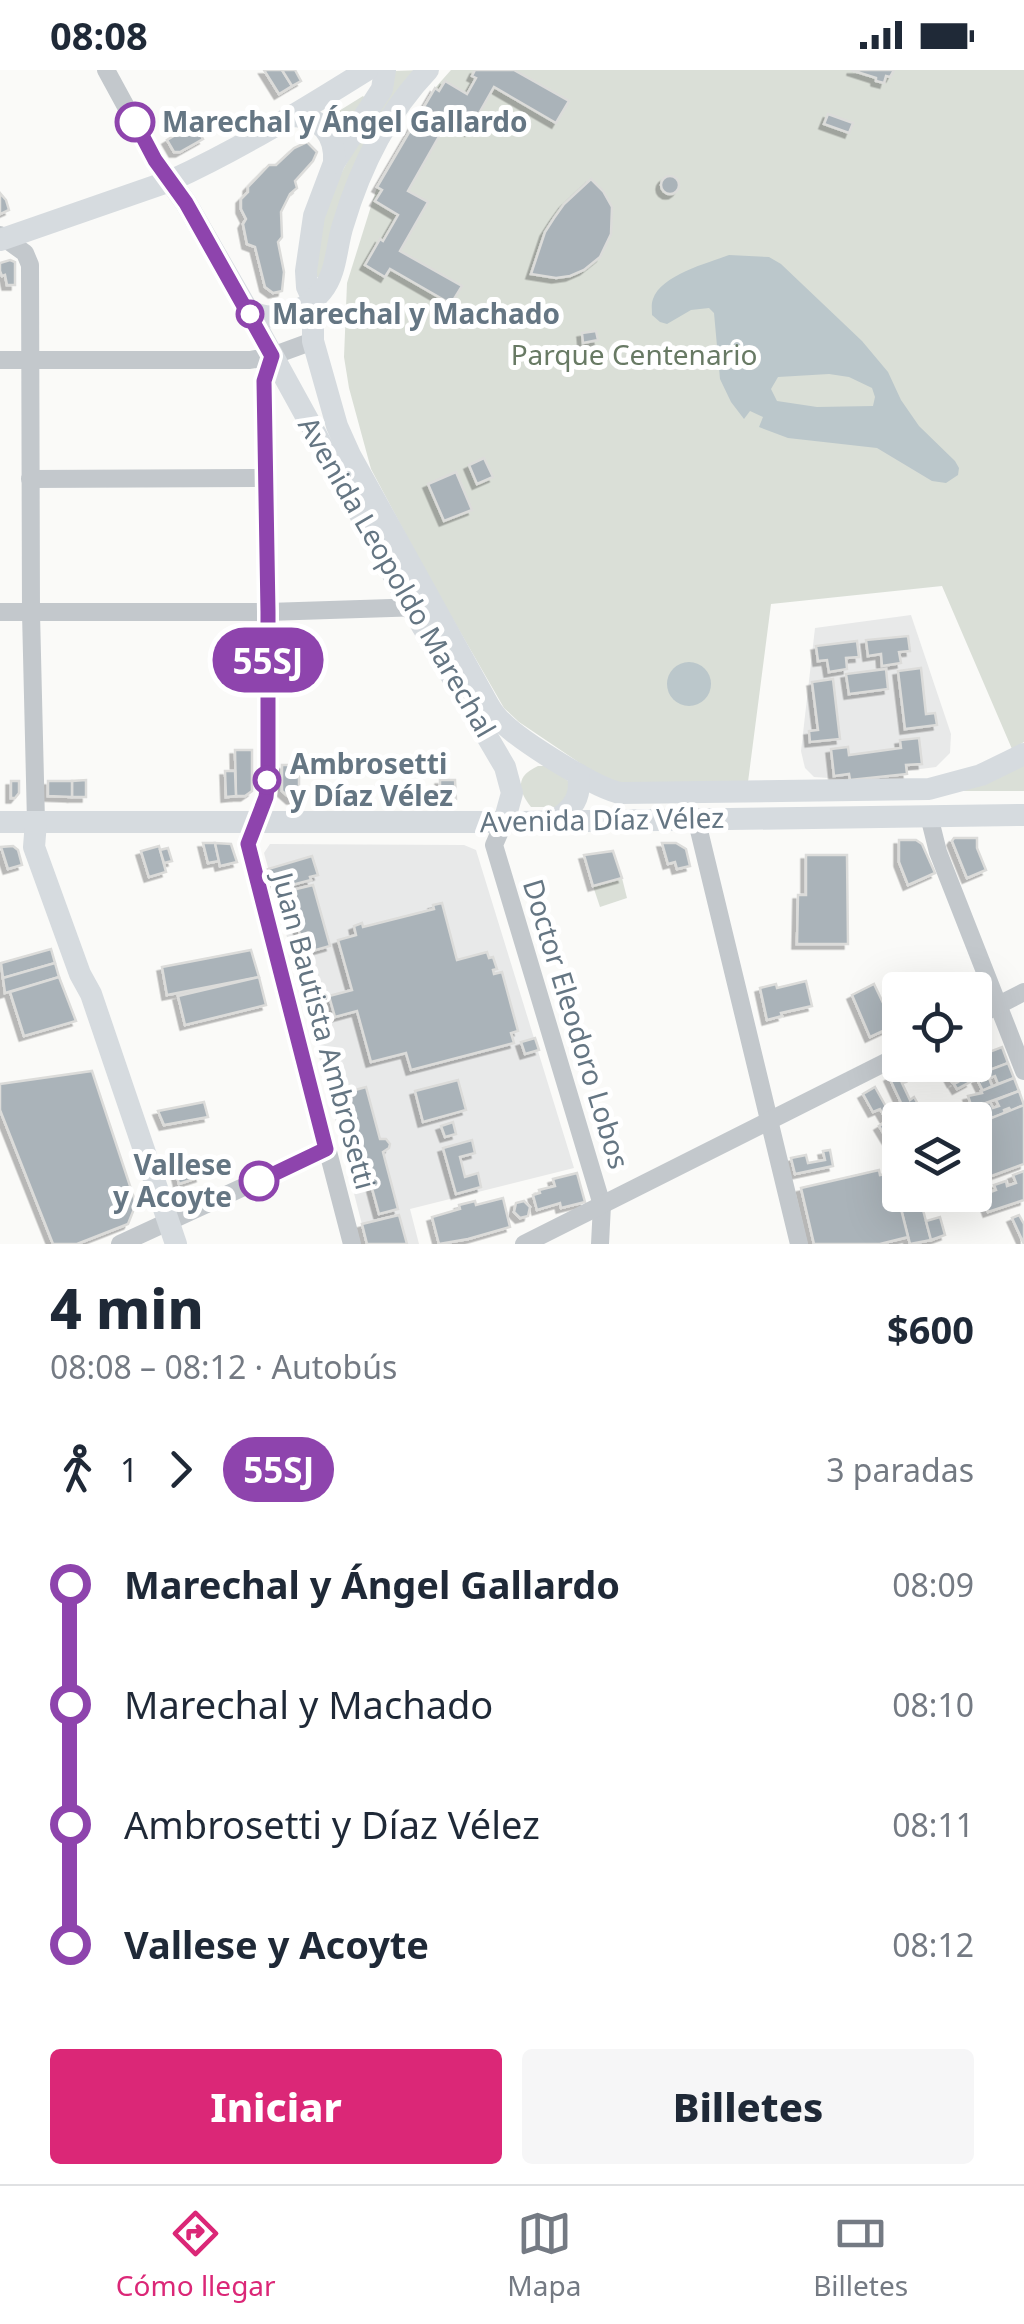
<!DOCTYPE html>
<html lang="es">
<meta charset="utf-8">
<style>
body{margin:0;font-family:"Noto Sans",sans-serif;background:#f6f6f7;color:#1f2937;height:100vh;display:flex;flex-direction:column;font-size:38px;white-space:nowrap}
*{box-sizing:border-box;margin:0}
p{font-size:32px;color:#747a83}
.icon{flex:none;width:55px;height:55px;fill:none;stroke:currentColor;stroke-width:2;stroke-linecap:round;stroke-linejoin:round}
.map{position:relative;height:1174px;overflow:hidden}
.panel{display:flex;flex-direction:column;background:#fff;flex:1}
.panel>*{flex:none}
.badge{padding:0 20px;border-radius:32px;font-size:35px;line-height:65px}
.controls{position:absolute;left:882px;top:902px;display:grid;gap:20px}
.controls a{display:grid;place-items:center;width:110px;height:110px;border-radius:10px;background:#fff;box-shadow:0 10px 40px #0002;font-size:50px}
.map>.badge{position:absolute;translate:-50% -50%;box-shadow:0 0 0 5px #fff}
.legs{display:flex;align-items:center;gap:15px;height:110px;padding:0 50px;font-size:32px}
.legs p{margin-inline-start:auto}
.overview{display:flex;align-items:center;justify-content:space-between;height:170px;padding:0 50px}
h1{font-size:55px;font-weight:800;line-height:75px}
.cta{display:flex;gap:20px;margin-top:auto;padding:20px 50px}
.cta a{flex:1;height:115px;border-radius:10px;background:#db2777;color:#fff;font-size:40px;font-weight:800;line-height:115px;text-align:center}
.cta a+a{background:#f6f6f7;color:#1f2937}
ul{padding:0 50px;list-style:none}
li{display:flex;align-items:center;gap:35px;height:120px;font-size:38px}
li i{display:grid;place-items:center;width:15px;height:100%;margin:0 12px;background:currentColor}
li i::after{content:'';width:25px;height:25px;margin:-12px;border:8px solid;border-radius:50%;background:#fff}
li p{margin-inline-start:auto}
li:first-child i{background:linear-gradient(#0000 50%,currentColor 0)}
li:last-child i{background:linear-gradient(currentColor 50%,#0000 0)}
.status{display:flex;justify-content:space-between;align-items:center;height:70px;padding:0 50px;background:#fff;direction:ltr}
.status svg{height:28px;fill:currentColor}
.menu{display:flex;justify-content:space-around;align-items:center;height:140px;border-top:2px solid #e0e1e3;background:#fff;font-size:28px;color:#747a83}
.menu a{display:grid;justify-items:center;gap:5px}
.menu .active{color:#db2777}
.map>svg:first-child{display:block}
.built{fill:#e8e9e9}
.green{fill:#dadfd7}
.water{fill:#bbc7cb;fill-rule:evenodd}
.building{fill:#aab3b9;stroke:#dcdcda;stroke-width:2.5;filter:url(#shadow)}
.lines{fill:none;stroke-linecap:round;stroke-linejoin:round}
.minor{stroke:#c3c8cc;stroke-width:18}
.major{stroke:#d6dbdf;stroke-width:22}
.line-1-casing{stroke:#fff;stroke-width:22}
.line-1{stroke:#8e44ad;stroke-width:15}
.stop-1-dot{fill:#fff;stroke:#8e44ad;stroke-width:5}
.labels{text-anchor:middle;stroke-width:10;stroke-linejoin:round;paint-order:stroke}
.stop-label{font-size:28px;font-weight:bold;fill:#657683;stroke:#fff;text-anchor:start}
.park-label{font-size:28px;fill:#687a64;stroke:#fff}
.street-label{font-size:28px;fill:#657683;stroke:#fff}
</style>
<div class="status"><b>08:08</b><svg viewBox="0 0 49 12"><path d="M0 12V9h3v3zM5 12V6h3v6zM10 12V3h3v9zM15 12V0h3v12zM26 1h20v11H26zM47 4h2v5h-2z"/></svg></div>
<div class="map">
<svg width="1024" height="1174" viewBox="0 0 1024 1174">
<defs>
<filter id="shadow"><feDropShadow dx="-4.5" dy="4.5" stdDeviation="0" flood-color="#0004"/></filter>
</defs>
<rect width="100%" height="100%" fill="#fafaf8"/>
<!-- built -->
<g class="built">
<polygon points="911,545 951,664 950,683 936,697 843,709 814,707 805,698 801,681 815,558"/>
<polygon points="270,774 464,775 476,780 574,1098 410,1139 419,1174 367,1174 308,944 264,783"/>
</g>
<!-- green -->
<g class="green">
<polygon points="421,0 320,207 315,207 324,136 395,1"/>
<polygon points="451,0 1024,0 1024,672 1012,679 942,516 771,534 748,712 622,714 605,710 519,652 504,638 428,506 371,399 349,318 344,287 347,213 377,117 435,18"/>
<polygon points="363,26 367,30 341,64 336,53 326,49"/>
<polygon points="1024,693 1024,721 962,721"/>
<path d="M538,696h12l19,16v13l-11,12h-27c-14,-18 -15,-31 7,-41z"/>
<polygon points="622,808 627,828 600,837 593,816"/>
</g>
<!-- water -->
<g class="water">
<path d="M729,185l40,2 12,7 81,77 26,31 13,28 18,26 36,35 4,7 -1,7 -12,8 -14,-2 -55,-33 -89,-10 -29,-11 4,-10 -13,-6 -6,8 -13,-17 -11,-23 -6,-66 -5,-5 -18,2 -24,14 -7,-2 -8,-7c0,-6 -1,-11 1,-16 8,-24 55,-36 76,-44zM829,304l20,3 23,11 3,9 -2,9 -56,1 -40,-6 -6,-12 7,-12z"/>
<circle cx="689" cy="614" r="22"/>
</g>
<!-- building -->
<g class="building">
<polygon points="264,0 282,0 292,16 279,24"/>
<polygon points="282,0 295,0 301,11 292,16"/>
<polygon points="475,0 514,0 569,31 556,53 494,17 469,61 449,49 408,121 428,132 400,181 462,216 451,234 390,199 385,207 365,195 380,169 383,171 398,145 375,131 382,120 377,117 435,18 439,21 445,11 467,24 476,8 472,6"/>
<polygon points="851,0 894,0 890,7 886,6 884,13 876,11 876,8"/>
<polygon points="828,44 853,53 849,63 824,54"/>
<polygon points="194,54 203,69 180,82 174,82 167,70"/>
<polygon points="307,72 317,82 313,91 295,111 297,118 290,124 281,142 282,167 278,172 284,202 282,221 273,223 265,217 255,177 247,174 243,154 246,149 241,139 241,129 248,122 248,117 269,95 276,95 294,78"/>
<circle cx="670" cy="115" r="9"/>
<polygon points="591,109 603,121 612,137 611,164 600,187 584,200 570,206 556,208 531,204 545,162 554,148 564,134"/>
<polygon points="0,123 6,130 9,140 0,144"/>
<polygon points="10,190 15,192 15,215 7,215 5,205 2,206 0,201 0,193"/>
<polygon points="596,261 598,270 583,273 582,263"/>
<polygon points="484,388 493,407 477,414 469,395"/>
<polygon points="456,402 472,440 444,451 428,414"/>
<polygon points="908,566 910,581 899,582 901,593 882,596 881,584 868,586 866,570"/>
<polygon points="857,571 859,587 846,588 847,599 829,602 827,590 818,591 816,576"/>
<polygon points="921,598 926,644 935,643 937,655 905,659 898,601"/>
<polygon points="886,599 888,619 849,624 846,604"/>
<polygon points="833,609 840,669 810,672 809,661 818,660 812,612"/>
<polygon points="919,668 922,694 906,695 907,704 850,710 849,704 834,706 831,679 848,677 849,685 901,678 900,670"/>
<polygon points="235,680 252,680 252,721 245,726 236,726"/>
<polygon points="282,695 299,695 299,729 291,729 282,721"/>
<polygon points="225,701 235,701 236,726 226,727"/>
<polygon points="86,710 86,727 72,727 72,711"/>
<polygon points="440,710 455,710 456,729 440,730"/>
<polygon points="11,711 19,711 19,723 15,728 11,728"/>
<polygon points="48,711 72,711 72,727 48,726"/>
<polygon points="954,768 977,768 977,778 986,800 967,808 952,771"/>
<polygon points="899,770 916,770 922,774 935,803 908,815 899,792"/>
<polygon points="203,773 215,773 219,791 208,793"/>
<polygon points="215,773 231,774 237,792 220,796"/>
<polygon points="662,773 676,773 686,779 690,796 677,799 675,792 668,794"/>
<polygon points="13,776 18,780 22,795 8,799 1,777"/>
<polygon points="159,776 166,802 149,807 141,781"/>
<polygon points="168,778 172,791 164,793 160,780"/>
<polygon points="613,781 622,808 593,816 584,785"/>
<polygon points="806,785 847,785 848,874 797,874 798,825 806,825"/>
<polygon points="312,786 318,805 310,807 311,810 288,816 286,808 283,808 285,815 274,819 268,799"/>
<polygon points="313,815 330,876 305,883 288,821"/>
<polygon points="442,833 457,890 487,882 489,888 493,887 497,899 493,900 494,904 502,902 518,961 511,963 514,973 411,1000 406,983 371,992 357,941 335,947 329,926 352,920 338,870 356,865 354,856 362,853 363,857 434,839 433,835"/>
<polygon points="51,879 55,893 3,908 1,893"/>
<polygon points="251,880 259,907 167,925 162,897"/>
<polygon points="55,893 59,907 5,923 3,908"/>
<polygon points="59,907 76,951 24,966 10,922"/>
<polygon points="259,907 266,935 185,955 178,926"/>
<polygon points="806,911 812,936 781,943 782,946 767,950 760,918 776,914 777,918"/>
<polygon points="874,914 886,939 890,937 898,954 870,967 852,925"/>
<polygon points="535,968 539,980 525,984 521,972"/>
<polygon points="1002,977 1008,993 990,1000 984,984"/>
<polygon points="1008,993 1014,1008 998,1014 995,1006 987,1009 984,1002"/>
<polygon points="943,995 961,995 970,1012 957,1019 954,1014 958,1012 956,1009 952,1012"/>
<polygon points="92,1001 136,1134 128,1154 77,1174 53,1174 0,1040 0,1014"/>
<polygon points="900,1001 906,1012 902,1013 910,1030 914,1027 927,1050 909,1050 889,1007"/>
<polygon points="981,1008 982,1011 989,1008 992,1016 983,1021 977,1009"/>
<polygon points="1014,1008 1019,1021 972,1038 968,1026 982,1023 981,1021"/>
<polygon points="458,1010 466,1040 423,1052 415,1021"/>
<polygon points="366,1017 380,1069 386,1069 390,1074 389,1078 383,1082 398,1139 379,1144 366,1096 359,1098 345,1047 354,1045 348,1022"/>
<polygon points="875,1017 900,1062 887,1069 879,1056 887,1051 880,1039 873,1042 863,1024"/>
<polygon points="1019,1021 1024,1035 1011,1041 1009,1038 1004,1040 1005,1043 992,1048 990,1044 986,1045 988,1050 982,1052 979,1045 984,1043 980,1035 990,1032 993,1038 999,1036 996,1030"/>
<polygon points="204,1032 208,1047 164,1055 158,1041"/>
<polygon points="1024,1035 1024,1094 975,1112 975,1071 989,1065 984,1051"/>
<polygon points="984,1051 989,1065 975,1071 975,1054"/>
<polygon points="453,1052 456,1064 445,1067 441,1056"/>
<polygon points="472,1070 475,1083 460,1087 465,1107 478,1103 481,1117 456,1124 443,1078"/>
<polygon points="830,1080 833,1096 795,1104 791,1088 806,1085 808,1093 825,1090 823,1081"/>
<polygon points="196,1094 200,1107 179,1114 175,1098"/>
<polygon points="900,1096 900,1125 919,1125 931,1170 910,1174 892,1103 894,1102 893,1098"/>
<polygon points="879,1100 880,1105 892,1103 908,1167 880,1174 814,1174 801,1118"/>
<polygon points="1024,1101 1024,1130 988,1142 982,1125 996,1120 994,1115 1006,1111 1007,1116 1016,1113 1013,1105"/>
<polygon points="577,1103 585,1132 561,1138 560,1133 537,1140 533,1125 540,1123 539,1120 555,1116 553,1109"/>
<polygon points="919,1125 934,1125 937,1134 928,1136 927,1131 921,1132"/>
<polygon points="503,1128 510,1157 468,1169 439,1174 432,1147 460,1139 459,1135 475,1131 476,1135"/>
<polygon points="524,1131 530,1137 528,1146 520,1148 514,1142 516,1133"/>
<polygon points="399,1145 407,1174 367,1174 362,1154"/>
<polygon points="1019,1145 1024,1154 1024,1174 1012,1148"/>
<polygon points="940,1147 945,1165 931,1170 926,1151"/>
</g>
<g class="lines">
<!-- minor -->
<g class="minor">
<polyline points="106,0 155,90 170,111"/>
<polyline points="0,165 25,183 30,195 31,543 36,752"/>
<polyline points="272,286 263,311 268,542 267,709 266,727 248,774 352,1174"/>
<polyline points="0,290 250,290 272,286 313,271"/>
<polyline points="30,409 266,408"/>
<polyline points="0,542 268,542 422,537"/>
<polyline points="929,746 938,782 1024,1001"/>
<polyline points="696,748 799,1174"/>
<polyline points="504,752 494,775 602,1135 600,1174"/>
<polyline points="975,947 1024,922"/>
<polyline points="120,1174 326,1079"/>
<polyline points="524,1174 900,985"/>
</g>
<!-- major -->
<g class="major">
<path d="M385,0l-3,19 -48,74 -20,53 -8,55 1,16 6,13v41l24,85 13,29 138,249c4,7 9,14 15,19 18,18 95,67 118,70l308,-4 52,-14 43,-21"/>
<path d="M293,46c28,1 43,19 41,47"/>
<polyline points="170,111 186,133 247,239 411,537 505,697 512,723 504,752"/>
<path d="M0,170l170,-59c68,-31 133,-71 197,-111"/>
<path d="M247,239c25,16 57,4 75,-18 15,-18 14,-45 21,-66 17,-57 44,-112 85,-155"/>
<path d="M553,751c20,-11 29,-24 25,-47"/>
<polyline points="0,752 518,752 1024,745"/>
<polyline points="36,752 34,777 80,904 91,924 176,1174"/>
</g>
</g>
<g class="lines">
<defs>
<polyline id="line-1" points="135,52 155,90 186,133 272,286 264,311 268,542 268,709 266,727 248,774 326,1079 259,1111"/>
</defs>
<!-- line-1 casing -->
<use href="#line-1" class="line-1-casing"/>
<!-- line-1 -->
<use href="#line-1" class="line-1"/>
</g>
<!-- markers -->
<g class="stop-1-dot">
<circle cx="135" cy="52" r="18"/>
<circle cx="250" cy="244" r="12"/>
<circle cx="267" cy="710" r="12"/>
<circle cx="259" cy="1111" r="18"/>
</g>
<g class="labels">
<!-- stop labels -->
<g class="stop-label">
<text x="162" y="62">Marechal y Ángel Gallardo</text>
<text x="272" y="254">Marechal y Machado</text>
<text x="290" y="704">Ambrosetti<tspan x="290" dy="32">y Díaz Vélez</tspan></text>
<text x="232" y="1105" text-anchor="end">Vallese<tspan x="232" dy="32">y Acoyte</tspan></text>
</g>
<!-- park labels -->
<g class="park-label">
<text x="634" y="295">Parque Centenario</text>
</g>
<!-- street labels -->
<g class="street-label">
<text transform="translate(397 507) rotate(60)" y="10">Avenida Leopoldo Marechal</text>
<text transform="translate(602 750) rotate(-1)" y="10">Avenida Díaz Vélez</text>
<text transform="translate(576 954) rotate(73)" y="10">Doctor Eleodoro Lobos</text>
<text transform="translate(324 961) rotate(75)" y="10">Juan Bautista Ambrosetti</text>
</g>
</g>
</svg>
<div class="controls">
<a><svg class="icon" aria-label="locate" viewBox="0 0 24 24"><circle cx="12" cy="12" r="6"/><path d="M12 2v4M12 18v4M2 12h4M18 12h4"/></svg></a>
<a><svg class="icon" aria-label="layers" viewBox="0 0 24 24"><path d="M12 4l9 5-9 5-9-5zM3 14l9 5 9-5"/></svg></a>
</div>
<b class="badge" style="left:268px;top:590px;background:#8e44ad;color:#fff">55SJ</b>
</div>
<section class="panel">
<div class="overview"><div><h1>4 min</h1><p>08:08 – 08:12 · Autobús</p></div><b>$600</b></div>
<div class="legs"><svg class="icon" aria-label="walk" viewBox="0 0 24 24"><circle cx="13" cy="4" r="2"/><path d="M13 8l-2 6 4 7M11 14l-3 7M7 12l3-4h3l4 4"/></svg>1<svg class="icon" aria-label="forward" viewBox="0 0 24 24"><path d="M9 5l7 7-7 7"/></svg><b class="badge" style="background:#8e44ad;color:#fff">55SJ</b><p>3 paradas</p></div>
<ul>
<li><i style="color:#8e44ad"></i><b>Marechal y Ángel Gallardo</b><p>08:09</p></li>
<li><i style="color:#8e44ad"></i><span>Marechal y Machado</span><p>08:10</p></li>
<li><i style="color:#8e44ad"></i><span>Ambrosetti y Díaz Vélez</span><p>08:11</p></li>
<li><i style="color:#8e44ad"></i><b>Vallese y Acoyte</b><p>08:12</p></li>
</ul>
<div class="cta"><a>Iniciar</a><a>Billetes</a></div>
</section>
<nav class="menu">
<a class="active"><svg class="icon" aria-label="directions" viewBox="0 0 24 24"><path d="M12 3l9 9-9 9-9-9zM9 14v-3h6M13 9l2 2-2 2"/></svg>Cómo llegar</a>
<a><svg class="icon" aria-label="map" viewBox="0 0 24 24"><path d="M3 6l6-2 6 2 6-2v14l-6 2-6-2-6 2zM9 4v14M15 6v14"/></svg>Mapa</a>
<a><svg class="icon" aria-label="tickets" viewBox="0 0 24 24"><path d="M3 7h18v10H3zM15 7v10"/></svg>Billetes</a>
</nav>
